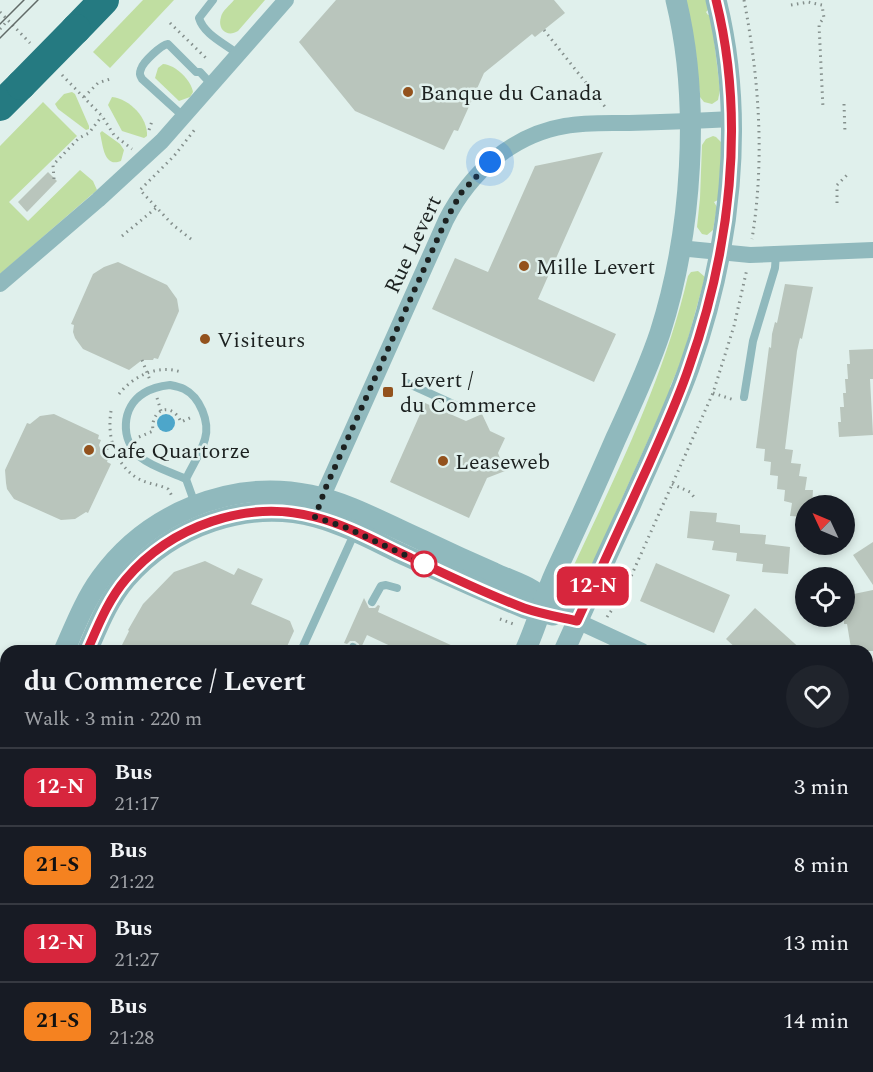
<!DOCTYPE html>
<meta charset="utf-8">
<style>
body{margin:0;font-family:Spectral,serif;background:#20242c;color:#f1f3f6;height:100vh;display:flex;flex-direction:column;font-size:22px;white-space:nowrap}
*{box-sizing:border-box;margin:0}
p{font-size:20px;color:#9ea1a6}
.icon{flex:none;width:33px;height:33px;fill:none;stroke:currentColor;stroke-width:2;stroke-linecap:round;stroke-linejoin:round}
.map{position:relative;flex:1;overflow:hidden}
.panel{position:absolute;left:0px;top:645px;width:873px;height:428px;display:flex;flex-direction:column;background:#171b24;border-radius:18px 18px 0 0;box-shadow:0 3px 9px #0003}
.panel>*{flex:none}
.badge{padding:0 12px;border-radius:9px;font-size:21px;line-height:39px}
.needle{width:39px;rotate:314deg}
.controls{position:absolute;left:795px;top:495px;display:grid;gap:12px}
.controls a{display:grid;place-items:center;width:60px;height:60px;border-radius:50%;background:#171b24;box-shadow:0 3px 9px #0003;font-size:30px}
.you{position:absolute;width:30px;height:30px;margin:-15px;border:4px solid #fff;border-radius:50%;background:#1a73e8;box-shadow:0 0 0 9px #1a73e833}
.map>.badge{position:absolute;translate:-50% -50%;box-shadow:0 0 0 3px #fff}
.round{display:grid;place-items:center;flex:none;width:63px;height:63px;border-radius:32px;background:#20242c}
.headline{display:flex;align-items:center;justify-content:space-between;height:102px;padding:0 24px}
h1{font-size:28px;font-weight:700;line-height:45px}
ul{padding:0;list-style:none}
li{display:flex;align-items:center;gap:18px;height:78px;padding:0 24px;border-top:2px solid #363941}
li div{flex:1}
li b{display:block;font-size:22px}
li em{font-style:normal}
li .badge{min-width:66px;font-weight:700;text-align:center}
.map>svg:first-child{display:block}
.green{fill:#c0dea1}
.water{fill:#4da6ca}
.building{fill:#b9c5bc}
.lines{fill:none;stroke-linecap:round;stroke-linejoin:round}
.path{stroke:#848f8c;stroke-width:3;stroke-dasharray:1.5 4.5;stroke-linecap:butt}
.service{stroke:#90b9bd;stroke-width:8}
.minor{stroke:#90b9bd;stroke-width:16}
.tertiary{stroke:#90b9bd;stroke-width:21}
.motorway{stroke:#257a81;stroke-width:30}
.tram{stroke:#626b68;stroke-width:1.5}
.motorway-bridge{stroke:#257a81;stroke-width:30}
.line-casing{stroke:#fff;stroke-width:14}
.line{stroke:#d7263d;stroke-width:9}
.walk{stroke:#1c2120;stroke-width:6;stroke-dasharray:0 10.8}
.poi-dot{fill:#93521d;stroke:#e0f0ec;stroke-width:2}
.stop-dot{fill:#fff;stroke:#d7263d;stroke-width:3}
.labels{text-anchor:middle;stroke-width:5;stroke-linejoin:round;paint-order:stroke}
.poi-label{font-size:22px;fill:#1c2120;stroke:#e0f0ec;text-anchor:start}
.street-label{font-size:22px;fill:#1c2120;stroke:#e0f0ec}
</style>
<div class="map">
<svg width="873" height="1072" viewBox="0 0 873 1072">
<rect width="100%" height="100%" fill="#e0f0ec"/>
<!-- green -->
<g class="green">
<polygon points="143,0 174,0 110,68 93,52"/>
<path d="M234,0h31l-27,31c-11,7 -21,-2 -17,-14 1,-6 9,-12 13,-17z"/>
<polygon points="686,0 708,0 709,9 706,12 708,15 711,14 720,90 718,100 712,104 704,102 700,97 696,55"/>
<path d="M163,64c13,1 28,16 30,28l-3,5 -11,4 -24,-23 3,-10z"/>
<polygon points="72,92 75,94 89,126 89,129 86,130 58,109 55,104 64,94"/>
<path d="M112,97c18,2 36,21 35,39l-3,2 -22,-7 -14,-26z"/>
<polygon points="43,102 77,136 9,202 28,221 80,170 93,181 97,190 0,274 0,146"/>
<path d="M102,131l18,13 4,6 -3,11c-17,7 -18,-15 -21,-28z"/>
<polygon points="713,136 716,137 722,143 718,200 714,202 717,207 713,230 707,235 702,234 697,227 700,198 702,145 706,139"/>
<path d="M698,271l7,6 -22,80 -13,30 1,2 -90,201 -7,2 -7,-5v-7c46,-99 96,-197 121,-304l3,-4z"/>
</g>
<!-- water -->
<circle class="water" cx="166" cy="423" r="9"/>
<!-- building -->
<g class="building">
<polygon points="336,0 554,0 565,13 535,37 532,34 484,73 458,131 454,130 444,150 355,111 299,42"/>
<polygon points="603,152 538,299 616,334 594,382 432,309 455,258 488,272 535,166"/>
<polygon points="48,172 57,181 27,212 18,202"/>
<polygon points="118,262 167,285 177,299 179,311 158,359 154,358 153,360 142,360 129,370 83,349 75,338 73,332 74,325 71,324 93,274 104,267"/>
<polygon points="785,284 813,287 802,339 800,338 797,351 785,449 793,450 791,463 801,464 799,476 807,477 805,490 813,490 812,506 806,506 806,517 790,516 792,503 784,501 785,490 777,489 778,476 770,475 771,462 764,461 765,449 756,448 769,347 771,348 772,334 775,322 777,323"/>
<polygon points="873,349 873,379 870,379 873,435 839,437 838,422 841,422 840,407 844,407 843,393 846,393 845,379 848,379 847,364 850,364 849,350"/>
<polygon points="425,403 466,421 482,414 490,431 505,438 498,453 505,471 487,478 469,518 390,482"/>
<polygon points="54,414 99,435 98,439 101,440 99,445 101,451 108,459 107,462 111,464 88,513 86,512 75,519 61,520 14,499 7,489 6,483 5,470 27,423 30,424 40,416"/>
<polygon points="690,511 717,513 716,522 740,525 740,533 766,535 765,544 790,547 788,574 762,572 763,564 736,561 737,553 712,550 714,541 687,538"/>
<polygon points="873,542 873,585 853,555"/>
<polygon points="205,561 234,575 238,568 263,579 251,604 290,621 294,631 285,651 119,651 129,631 128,630 143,604 174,572"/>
<polygon points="656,563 730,595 714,633 640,601"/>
<polygon points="873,590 873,651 856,651 856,647 851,648 847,624 844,624 844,596"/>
<polygon points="364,598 369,608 375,608 378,605 380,606 378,612 464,651 401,651 367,635 360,650 359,644 355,641 350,641 347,644 344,643"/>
<polygon points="755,608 803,651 739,651 726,639"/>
</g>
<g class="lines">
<!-- path -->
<g class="path">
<path d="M744,0c15,78 21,159 8,239"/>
<polyline points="791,5 808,2 822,5 824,18 819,24 823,108"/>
<polyline points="0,12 30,43"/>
<polyline points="170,23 208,60"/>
<polyline points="0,29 8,20"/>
<polyline points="544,30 606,108"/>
<polyline points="62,75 102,116 114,135 132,149"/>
<polyline points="84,97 98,83 113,78"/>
<polyline points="844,104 845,133"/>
<polyline points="149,130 152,121"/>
<polyline points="54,179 53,165 79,138 89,133 102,116"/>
<polyline points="837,203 837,185 847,175"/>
<polyline points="122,236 156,208"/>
<polyline points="191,239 173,225 140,190 174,156 196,128"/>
<polyline points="142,360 150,380"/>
<polyline points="713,393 734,400"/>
<path d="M119,394c14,-18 39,-30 62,-22"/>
<polyline points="157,398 161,411"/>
<path d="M111,411c-4,25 3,52 26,67 10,6 21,6 31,11l4,7"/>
<path d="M139,437l14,-6c-3,-22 19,-30 28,-9l13,-6"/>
<polyline points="101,451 113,446"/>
<polyline points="672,484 690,492 694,497"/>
<polyline points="607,617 624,592 713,393 734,326 747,269"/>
<polyline points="500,619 516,625"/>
<polyline points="11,648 17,651"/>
<polyline points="0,890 6,877"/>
<polyline points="871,1051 873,1052"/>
<polyline points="63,1066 65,1072"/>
<polyline points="297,1072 297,1066"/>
<polyline points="408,1072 410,1066"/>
</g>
<!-- service -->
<g class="service">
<path d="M213,0l-14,18c5,17 27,26 40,37"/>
<path d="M184,117l-42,-38c-2,-4 -3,-5 -1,-10 2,-7 20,-24 27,-25l28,28h4l12,13"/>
<polyline points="407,383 464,409"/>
<path d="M170,385c5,1 10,2 14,4 16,8 26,33 21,50 -4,14 -13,27 -19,40 -15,-7 -34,-12 -46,-22 -20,-17 -19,-50 4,-64 8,-5 17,-7 26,-8z"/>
<polyline points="744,397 753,341 775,268 776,254"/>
<polyline points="186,479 195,504"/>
<polyline points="372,602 381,586 386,585 397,588"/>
<polyline points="301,651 355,532"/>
<polyline points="351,651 353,647"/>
<polyline points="0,927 6,929"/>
<polyline points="146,1066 148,1072"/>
</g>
<!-- minor -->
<g class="minor">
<polyline points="679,248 750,255 873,250"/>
<polyline points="0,284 98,200 162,141 286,0"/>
<path d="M318,507l128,-287c24,-47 66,-85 119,-94 21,-4 43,-3 64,-3 34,-1 68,-2 102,-4"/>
<polyline points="577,621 642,651"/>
<polyline points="867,771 873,771"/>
<polyline points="515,1072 517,1066"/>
<polyline points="843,1072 843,1066"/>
</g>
<!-- tertiary -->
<g class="tertiary">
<path d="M64,651c11,-25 21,-51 37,-73 47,-65 131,-99 209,-83 40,8 77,30 114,46 23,11 47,22 70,32 13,6 26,10 38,17 15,9 30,21 45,31"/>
<path d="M87,651c11,-25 21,-51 39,-72 46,-53 121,-80 190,-62 29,8 57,23 84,36 42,19 83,38 125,55l28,7"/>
<path d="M525,651c12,-26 19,-54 31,-80 21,-45 41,-89 60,-133 16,-35 32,-69 44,-105 32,-100 41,-231 16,-333"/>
<path d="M564,651c22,-48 43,-97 66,-145 20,-46 42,-91 59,-138 41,-116 57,-248 27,-368"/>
<polyline points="0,795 6,782"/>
<polyline points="0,844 6,831"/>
<polyline points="337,1072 339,1066"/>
<polyline points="375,1072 377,1066"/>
</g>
<!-- motorway -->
<g class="motorway">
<polyline points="76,29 104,0"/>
<polyline points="0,106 21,85"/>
</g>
<!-- tram -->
<g class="tram">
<polyline points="0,24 24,0"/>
<polyline points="0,38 38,0"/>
</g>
<!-- motorway-bridge -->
<polyline class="motorway-bridge" points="21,85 76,29"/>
</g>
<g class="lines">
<defs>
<path id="line" d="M87,651c11,-25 21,-51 39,-72 45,-53 121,-80 189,-62 32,8 62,25 92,39 38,18 77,37 117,52 17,6 35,9 53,13 24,-52 48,-105 72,-157 14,-32 29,-64 40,-97 41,-116 57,-247 27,-367"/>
</defs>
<!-- line casing -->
<use href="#line" class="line-casing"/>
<!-- line -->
<use href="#line" class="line"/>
<!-- walk -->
<polyline class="walk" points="424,564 347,528 315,517 326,487 446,220 461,193 490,162"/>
</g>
<!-- markers -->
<g class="poi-dot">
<circle cx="408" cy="92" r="6"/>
<circle cx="524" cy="266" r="6"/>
<circle cx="205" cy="339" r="6"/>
<rect x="382" y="386" width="12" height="12" rx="3"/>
<circle cx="89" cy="450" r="6"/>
<circle cx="443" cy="461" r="6"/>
</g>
<circle class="stop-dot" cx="424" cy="564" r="12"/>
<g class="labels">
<!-- poi labels -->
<g class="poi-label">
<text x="420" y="100">Banque du Canada</text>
<text x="536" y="274">Mille Levert</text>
<text x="217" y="347">Visiteurs</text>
<text x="400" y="387">Levert /<tspan x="400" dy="25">du Commerce</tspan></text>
<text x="101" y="458">Cafe Quartorze</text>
<text x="455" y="469">Leaseweb</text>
</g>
<!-- street labels -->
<g class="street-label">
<text transform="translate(412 244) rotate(-65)" y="8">Rue Levert</text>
</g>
</g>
</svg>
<div class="controls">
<a><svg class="needle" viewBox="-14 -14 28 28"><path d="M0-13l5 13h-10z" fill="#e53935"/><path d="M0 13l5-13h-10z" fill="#9ea1a6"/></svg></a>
<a><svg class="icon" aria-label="locate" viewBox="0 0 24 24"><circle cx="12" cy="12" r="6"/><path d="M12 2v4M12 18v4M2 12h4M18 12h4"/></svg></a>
</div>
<div class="you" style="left:490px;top:162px"></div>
<b class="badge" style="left:593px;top:586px;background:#d7263d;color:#fff">12-N</b>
<section class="panel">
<div class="headline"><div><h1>du Commerce / Levert</h1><p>Walk · 3 min · 220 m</p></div><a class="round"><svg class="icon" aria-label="heart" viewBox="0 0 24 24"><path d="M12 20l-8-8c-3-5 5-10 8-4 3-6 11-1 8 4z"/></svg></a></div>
<ul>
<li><span class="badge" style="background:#d7263d;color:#fff">12-N</span><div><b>Bus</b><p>21:17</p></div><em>3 min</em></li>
<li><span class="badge" style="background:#f58220;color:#111">21-S</span><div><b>Bus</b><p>21:22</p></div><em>8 min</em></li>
<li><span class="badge" style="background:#d7263d;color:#fff">12-N</span><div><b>Bus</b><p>21:27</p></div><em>13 min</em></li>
<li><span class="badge" style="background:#f58220;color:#111">21-S</span><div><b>Bus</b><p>21:28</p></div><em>14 min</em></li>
</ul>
</section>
</div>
